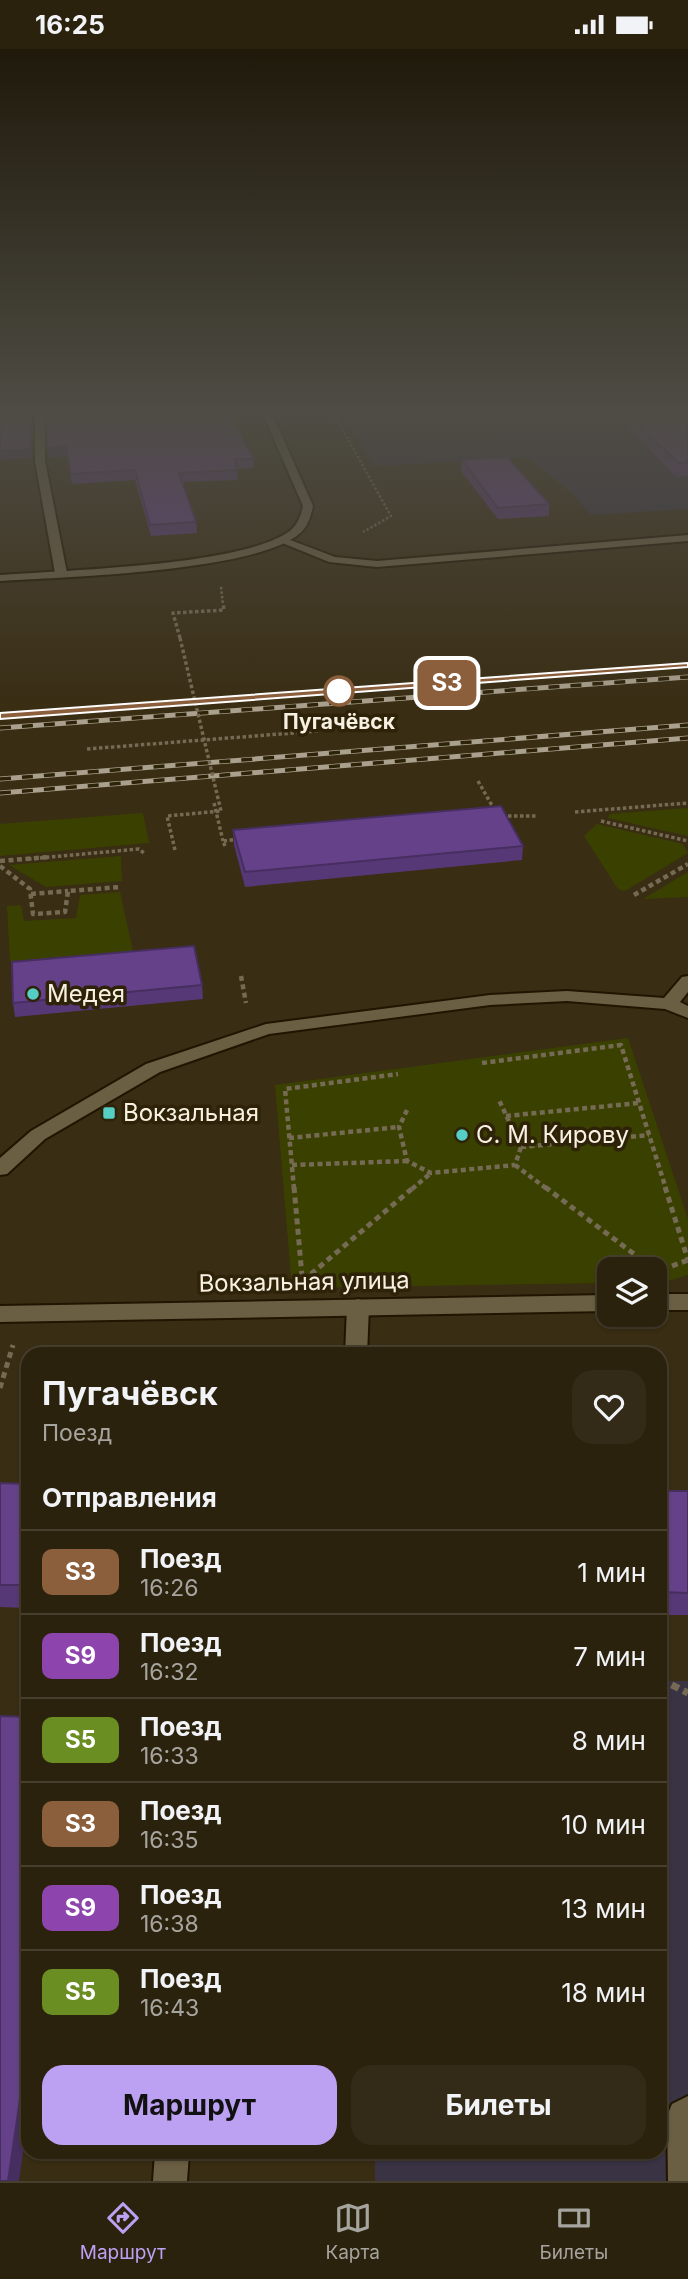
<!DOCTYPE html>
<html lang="ru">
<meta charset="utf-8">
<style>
body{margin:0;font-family:Inter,sans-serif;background:#332a17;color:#f1f3f6;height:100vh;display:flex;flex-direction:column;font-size:26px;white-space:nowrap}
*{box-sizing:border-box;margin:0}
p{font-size:23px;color:#a6a49e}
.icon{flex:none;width:38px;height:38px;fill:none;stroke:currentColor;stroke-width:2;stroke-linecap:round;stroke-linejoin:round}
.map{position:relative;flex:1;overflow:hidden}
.panel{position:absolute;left:21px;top:1298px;width:646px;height:812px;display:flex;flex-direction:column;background:#2b220e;border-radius:21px;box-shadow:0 2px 5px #0004,0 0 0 2px #473f2e}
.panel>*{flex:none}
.badge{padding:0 14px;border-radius:10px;font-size:24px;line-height:46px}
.fabs{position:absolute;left:597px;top:1208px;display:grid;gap:14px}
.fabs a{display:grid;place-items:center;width:70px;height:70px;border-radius:14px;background:#2b220e;box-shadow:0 2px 5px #0004,0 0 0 2px #473f2e;font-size:35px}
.map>.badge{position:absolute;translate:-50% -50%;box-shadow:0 0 0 4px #fff}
h2{padding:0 21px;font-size:26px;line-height:63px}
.round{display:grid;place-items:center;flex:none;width:74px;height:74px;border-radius:21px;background:#332a17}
.summary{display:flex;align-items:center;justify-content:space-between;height:119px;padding:0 21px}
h1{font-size:33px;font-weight:700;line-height:52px}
.action{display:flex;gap:14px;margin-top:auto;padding:14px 21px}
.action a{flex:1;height:80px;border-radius:21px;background:#bca0f2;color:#111;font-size:28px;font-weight:700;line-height:80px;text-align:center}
.action a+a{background:#332a17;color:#f1f3f6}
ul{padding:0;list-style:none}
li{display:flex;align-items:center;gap:21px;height:84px;padding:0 21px;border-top:2px solid #473f2e}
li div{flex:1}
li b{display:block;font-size:26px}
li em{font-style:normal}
li .badge{min-width:77px;font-weight:700;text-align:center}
.status{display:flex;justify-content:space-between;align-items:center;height:49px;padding:0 35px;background:#2b220e;direction:ltr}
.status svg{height:19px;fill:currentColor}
.dock{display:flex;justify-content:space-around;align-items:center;height:98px;border-top:2px solid #473f2e;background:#2b220e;font-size:19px;color:#a6a49e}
.dock a{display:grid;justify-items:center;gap:4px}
.dock .active{color:#bca0f2}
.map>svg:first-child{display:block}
.industrial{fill:#393344}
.green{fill:#3a4100}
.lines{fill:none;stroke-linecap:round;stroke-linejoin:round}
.service-casing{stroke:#201500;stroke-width:4}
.minor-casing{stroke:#201500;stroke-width:4}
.tertiary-casing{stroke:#201500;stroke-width:4}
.path-far4{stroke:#756a54;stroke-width:2.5;stroke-dasharray:2.5 2;stroke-linecap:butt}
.path-far3{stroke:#756a54;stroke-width:3.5;stroke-dasharray:3.5 2.5;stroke-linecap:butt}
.path-far2{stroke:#756a54;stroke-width:4.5;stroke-dasharray:5 3.5;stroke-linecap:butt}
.path-far1{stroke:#756a54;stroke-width:5;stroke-dasharray:6 4.5;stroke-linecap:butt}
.path{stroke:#756a54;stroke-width:7;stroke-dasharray:8 5;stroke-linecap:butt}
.service{fill:#6a5e43;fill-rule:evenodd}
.minor{fill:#6a5e43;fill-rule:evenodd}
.tertiary{fill:#6a5e43;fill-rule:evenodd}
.rail-casing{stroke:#a9a08d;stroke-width:5}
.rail{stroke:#2e2309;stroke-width:3.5;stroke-dasharray:11;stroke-linecap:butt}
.path-bridge{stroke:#756a54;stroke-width:3.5;stroke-dasharray:3.5 2.5;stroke-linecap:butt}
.wall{fill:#573876}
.shaded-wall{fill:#472e60}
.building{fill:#654189;stroke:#472e60;stroke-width:2}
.line{fill:#8b5e3c;stroke:#fff;stroke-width:2}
.stop-dot{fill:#fff;stroke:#8b5e3c;stroke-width:3.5}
.poi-dot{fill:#56cec3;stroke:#2e2309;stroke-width:2.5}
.labels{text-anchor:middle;stroke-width:7;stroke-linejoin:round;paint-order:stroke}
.far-stop-label{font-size:21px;font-weight:bold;fill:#f8f1e2;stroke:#2e2309}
.poi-label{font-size:24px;fill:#f8f1e2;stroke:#2e2309;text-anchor:start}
.street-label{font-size:24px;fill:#f8f1e2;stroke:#2e2309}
</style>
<div class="status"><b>16:25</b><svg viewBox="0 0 49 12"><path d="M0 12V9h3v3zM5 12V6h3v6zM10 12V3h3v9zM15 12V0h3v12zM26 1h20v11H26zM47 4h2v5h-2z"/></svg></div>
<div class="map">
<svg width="688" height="2132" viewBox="0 0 688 2132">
<rect width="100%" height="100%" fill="#392d13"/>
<!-- industrial -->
<g class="industrial">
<polygon points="344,360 688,360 688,460 591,466 572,444 528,409 374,417 343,370 347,367"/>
<polygon points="660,1632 688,1632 688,2132 375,2132 375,2104 660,2104"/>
</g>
<!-- green -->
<g class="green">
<polygon points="688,759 688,787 608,769 610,765"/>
<polygon points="143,764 149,794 0,807 0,775"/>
<polygon points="597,775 683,795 688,804 625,842 618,840 584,787"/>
<polygon points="121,807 122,832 46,838 9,816"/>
<polygon points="688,822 688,848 643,850 688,823"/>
<polygon points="120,843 133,902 10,912 7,857 21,856 24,872 76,869 80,846"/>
<polygon points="628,989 688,1170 688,1226 668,1232 655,1233 654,1220 609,1220 609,1234 292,1239 275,1036"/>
</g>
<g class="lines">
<defs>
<g id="service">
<polygon points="688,486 688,492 377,518 329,513 275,491 285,489 335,508 377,512"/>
<polygon points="358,1250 366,1253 369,1258 367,1306 345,1306 347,1258 350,1253"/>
<polygon points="688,2047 688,2132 668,2132 667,2067 672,2055"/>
<polygon points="155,2104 189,2104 187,2132 153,2132"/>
</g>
<g id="minor">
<polygon points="35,360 45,360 45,412 67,524 61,527 55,524 35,412"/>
<polygon points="688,927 688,943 680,953 688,957 688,969 665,960 567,952 490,956 269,985 160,1023 45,1090 7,1125 0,1126 0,1109 31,1082 146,1015 266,975 490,946 567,942 664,949 682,928"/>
</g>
<g id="tertiary">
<path d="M261,360h9l43,97c-2,10 -5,21 -14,28 -45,38 -236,43 -299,47v-6c62,-5 246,-9 291,-45 7,-6 10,-15 12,-24z"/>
<rect x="654" y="1245" width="34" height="16"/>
<polygon points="609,1246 609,1262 0,1273 0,1257"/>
</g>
</defs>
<!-- service casing -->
<use href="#service" class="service-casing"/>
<!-- minor casing -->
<use href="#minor" class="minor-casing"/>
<!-- tertiary casing -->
<use href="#tertiary" class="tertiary-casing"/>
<!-- path-far4 -->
<g class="path-far4">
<polyline points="331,360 391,467 363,483"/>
<polyline points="221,538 223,556"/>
</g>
<!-- path-far3 -->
<g class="path-far3">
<polyline points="180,589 173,564 224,561 223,554"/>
<polyline points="87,700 319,682"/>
<polyline points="478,732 494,760"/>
<polyline points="214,754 223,792"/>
<polyline points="575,763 688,754"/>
<polyline points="502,767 537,767"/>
<polyline points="601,772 688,792"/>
<polyline points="225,797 223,792 239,790"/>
<polyline points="175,801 167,767 221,762"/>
<polyline points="28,810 139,800 144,804"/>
</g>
<!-- path-far2 -->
<g class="path-far2">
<polyline points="0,812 49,808"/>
<polyline points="0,817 30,840 33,865 65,863 68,842 121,838"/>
<polyline points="31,845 68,842"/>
<polyline points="634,846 688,815"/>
<polyline points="241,927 246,954"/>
<polyline points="482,1014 621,996 666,1140"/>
<polyline points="407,1061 399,1078 407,1112 431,1124 515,1116 521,1098 499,1051"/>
<polyline points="506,1067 639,1054"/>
<polyline points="289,1089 399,1078"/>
<polyline points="521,1098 649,1086"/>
<polyline points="292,1116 407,1112"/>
<polyline points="515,1116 547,1140"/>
<polyline points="294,1140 285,1040 398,1025"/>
<polyline points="412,1140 431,1124"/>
</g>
<!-- path-far1 -->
<g class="path-far1">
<polyline points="294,1138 302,1227"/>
<polyline points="545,1138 654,1220"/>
<polyline points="665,1138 688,1211"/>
<polyline points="672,1217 688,1211"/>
<polyline points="311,1225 414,1138"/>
<polyline points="0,1339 13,1296"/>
</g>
<!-- path -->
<polyline class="path" points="660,1630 688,1644"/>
<!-- service -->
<use href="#service" class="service"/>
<!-- minor -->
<use href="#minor" class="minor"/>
<!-- tertiary -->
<use href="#tertiary" class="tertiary"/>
<defs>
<g id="rail">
<polyline points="0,667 688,616"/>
<polyline points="0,679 688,628"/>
<polyline points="0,730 688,676"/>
<polyline points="0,744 688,689"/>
</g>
</defs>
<!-- rail casing -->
<use href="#rail" class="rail-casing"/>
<!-- rail -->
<use href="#rail" class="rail"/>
<!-- path-bridge -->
<polyline class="path-bridge" points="180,589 221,762"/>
</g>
<!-- wall -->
<g class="wall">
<polygon points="47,360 254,410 254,419 237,420 238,431 182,433 196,473 197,484 151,487 135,431 72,435 67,407 48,408"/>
<polygon points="345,360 416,360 416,363 349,367"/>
<polygon points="621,360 688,360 688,427 677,428 620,373"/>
<polygon points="462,411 549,455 549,467 498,470 461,422"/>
<polygon points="233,781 523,797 522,811 245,838 234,796"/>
<polygon points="202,936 203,950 15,968 13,954"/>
<polygon points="0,1434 28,1435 28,1559 0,1558"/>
<rect x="660" y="1442" width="28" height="124"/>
</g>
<!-- shaded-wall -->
<g class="shaded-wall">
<polygon points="31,360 32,360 32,409 0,411 0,402"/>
<polygon points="66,397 67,407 48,408 47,399"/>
<polygon points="28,1996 28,2068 19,2132 8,2132"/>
</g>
<!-- building -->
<g class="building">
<polygon points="0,360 31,360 31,400 0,402"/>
<polygon points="47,360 226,360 254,410 235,410 237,421 179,424 196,473 150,476 135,421 71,425 66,397 47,399"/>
<polygon points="621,360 688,360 688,413 679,414"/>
<polygon points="507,408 549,455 498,459 462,411"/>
<polygon points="501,757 523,797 245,823 233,781"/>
<polygon points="194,897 202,936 13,954 12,913"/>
<polygon points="0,1434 28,1435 28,1536 0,1536"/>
<polygon points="660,1442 688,1442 688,1544 660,1543"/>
<polygon points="0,1667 28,1668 28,1996 8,2132 0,2132"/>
</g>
<!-- sky -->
<linearGradient id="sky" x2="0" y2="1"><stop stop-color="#1f190a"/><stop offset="0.55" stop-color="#4e4c44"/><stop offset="1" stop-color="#4e4c44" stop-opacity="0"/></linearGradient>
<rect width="688" height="659" fill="url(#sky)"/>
<!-- line -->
<polygon class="line" points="688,614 688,618 0,670 0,664"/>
<!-- markers -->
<circle class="stop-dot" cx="339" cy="642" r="14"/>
<g class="poi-dot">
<circle cx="33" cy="945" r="7"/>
<rect x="102" y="1057" width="14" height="14" rx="3.5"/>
<circle cx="462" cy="1086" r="7"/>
</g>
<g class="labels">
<!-- far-stop labels -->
<g class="far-stop-label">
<text x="339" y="680">Пугачёвск</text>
</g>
<!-- poi labels -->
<g class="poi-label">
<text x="47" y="953">Медея</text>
<text x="123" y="1072">Вокзальная</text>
<text x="476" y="1094">С. М. Кирову</text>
</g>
<!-- street labels -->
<g class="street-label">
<text transform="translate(304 1233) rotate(-1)" y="8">Вокзальная улица</text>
</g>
</g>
</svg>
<div class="fabs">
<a><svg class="icon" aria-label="layers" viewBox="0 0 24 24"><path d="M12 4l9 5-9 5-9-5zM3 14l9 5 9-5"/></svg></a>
</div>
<b class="badge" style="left:447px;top:634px;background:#8b5e3c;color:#fff">S3</b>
<section class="panel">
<div class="summary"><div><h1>Пугачёвск</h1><p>Поезд</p></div><a class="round"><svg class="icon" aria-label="heart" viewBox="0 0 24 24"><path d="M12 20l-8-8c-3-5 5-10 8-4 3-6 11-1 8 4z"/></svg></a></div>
<h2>Отправления</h2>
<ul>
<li><span class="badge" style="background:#8b5e3c;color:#fff">S3</span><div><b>Поезд</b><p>16:26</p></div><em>1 мин</em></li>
<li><span class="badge" style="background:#8e44ad;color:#fff">S9</span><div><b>Поезд</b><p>16:32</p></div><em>7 мин</em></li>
<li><span class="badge" style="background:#6b8e23;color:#fff">S5</span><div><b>Поезд</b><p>16:33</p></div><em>8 мин</em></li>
<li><span class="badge" style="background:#8b5e3c;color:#fff">S3</span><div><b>Поезд</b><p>16:35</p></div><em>10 мин</em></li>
<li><span class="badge" style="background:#8e44ad;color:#fff">S9</span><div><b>Поезд</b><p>16:38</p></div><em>13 мин</em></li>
<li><span class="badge" style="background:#6b8e23;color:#fff">S5</span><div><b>Поезд</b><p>16:43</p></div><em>18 мин</em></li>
</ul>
<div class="action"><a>Маршрут</a><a>Билеты</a></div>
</section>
</div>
<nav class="dock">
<a class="active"><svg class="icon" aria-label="directions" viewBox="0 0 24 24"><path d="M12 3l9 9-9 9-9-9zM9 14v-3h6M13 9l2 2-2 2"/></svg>Маршрут</a>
<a><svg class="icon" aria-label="map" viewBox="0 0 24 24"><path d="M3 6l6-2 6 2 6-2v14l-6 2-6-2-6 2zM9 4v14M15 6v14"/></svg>Карта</a>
<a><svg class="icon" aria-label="tickets" viewBox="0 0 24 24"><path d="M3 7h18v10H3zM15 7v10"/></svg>Билеты</a>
</nav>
